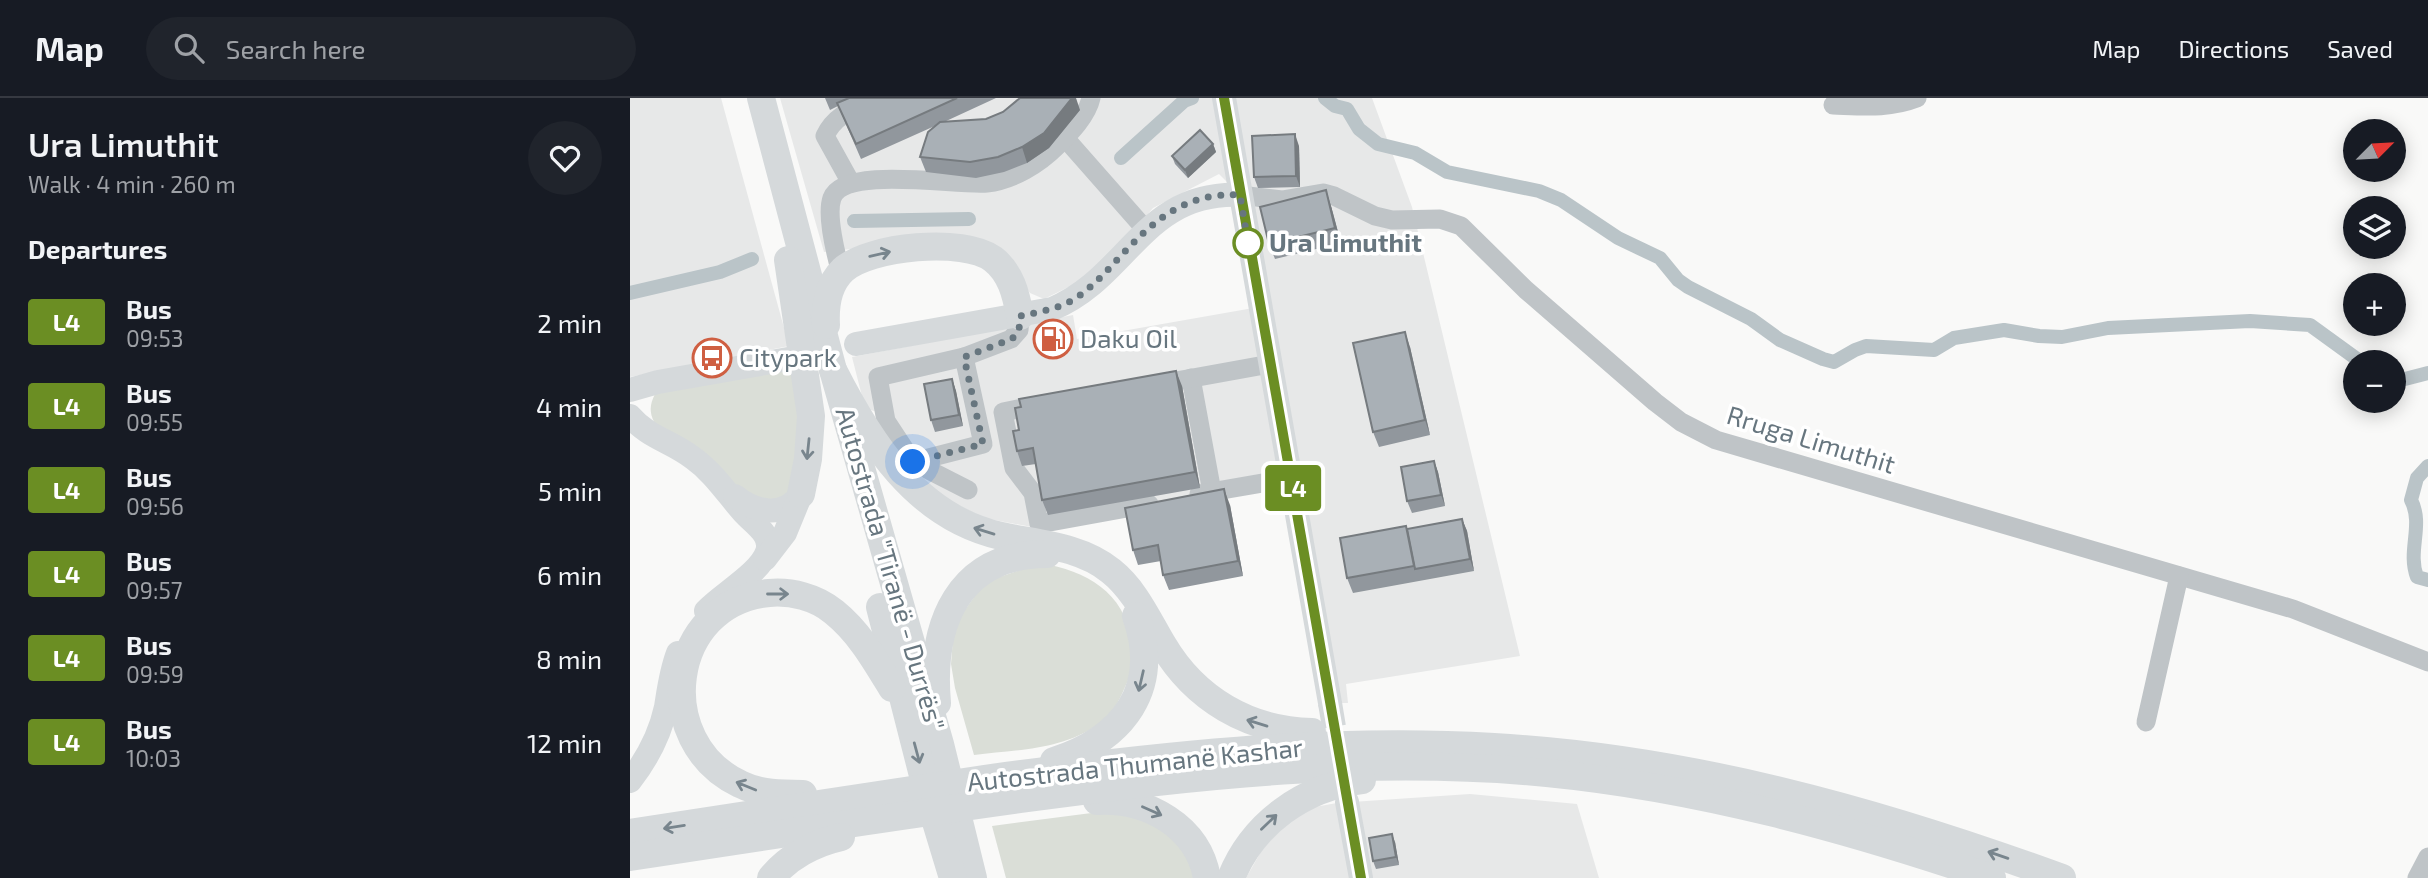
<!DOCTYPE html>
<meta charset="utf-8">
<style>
body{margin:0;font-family:"Exo 2",sans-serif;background:#20242c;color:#f1f3f6;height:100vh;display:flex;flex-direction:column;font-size:26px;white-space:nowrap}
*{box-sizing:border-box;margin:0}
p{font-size:23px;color:#9ea1a6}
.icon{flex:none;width:38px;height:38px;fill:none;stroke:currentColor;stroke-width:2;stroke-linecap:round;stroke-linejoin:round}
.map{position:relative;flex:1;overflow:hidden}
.drawer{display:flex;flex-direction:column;background:#171b24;width:630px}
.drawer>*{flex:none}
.badge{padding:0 14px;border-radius:5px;font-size:24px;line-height:46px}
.needle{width:46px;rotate:66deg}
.buttons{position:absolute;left:1713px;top:21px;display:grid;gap:14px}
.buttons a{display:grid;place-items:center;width:63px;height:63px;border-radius:50%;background:#171b24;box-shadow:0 4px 18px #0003;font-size:35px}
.you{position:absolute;width:35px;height:35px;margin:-18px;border:5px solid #fff;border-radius:50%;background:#1a73e8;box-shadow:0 0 0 10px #1a73e833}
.map>.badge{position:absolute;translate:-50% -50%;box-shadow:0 0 0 4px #fff}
h2{padding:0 28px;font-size:26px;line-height:63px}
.round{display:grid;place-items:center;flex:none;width:74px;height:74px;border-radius:37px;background:#20242c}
.headline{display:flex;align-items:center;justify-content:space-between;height:119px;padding:0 28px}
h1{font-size:33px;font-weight:600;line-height:52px}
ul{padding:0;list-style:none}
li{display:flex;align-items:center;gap:21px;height:84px;padding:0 28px}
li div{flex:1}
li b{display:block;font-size:26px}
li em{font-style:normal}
li .badge{min-width:77px;font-weight:700;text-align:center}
header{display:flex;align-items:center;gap:42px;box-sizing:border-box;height:98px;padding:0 35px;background:#171b24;border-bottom:2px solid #363941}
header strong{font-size:33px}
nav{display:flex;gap:38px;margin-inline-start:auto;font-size:24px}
.search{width:490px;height:63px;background:#20242c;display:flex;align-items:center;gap:18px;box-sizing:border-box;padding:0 24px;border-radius:38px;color:#9ea1a6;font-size:26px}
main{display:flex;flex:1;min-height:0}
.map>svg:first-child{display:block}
.built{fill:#e7e8e8}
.green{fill:#daded7}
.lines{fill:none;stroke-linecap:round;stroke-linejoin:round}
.canal{stroke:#bac4c8;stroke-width:14}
.major-tunnel{stroke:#d4d8da;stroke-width:24;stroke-dasharray:24 12;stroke-linecap:butt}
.minor{stroke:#bfc4c7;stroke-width:19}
.major{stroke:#d5d9db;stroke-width:24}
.highway{stroke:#d5d9db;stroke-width:28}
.wall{fill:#91979d}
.shaded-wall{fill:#767b7f}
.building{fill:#a9b0b6;stroke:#767b7f;stroke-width:2}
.oneway{stroke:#78858d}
.line-casing{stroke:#fff;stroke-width:16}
.line{stroke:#6b8e23;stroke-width:10}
.walk{stroke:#67767f;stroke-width:7;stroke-dasharray:0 12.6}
.stop-dot{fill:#fff;stroke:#6b8e23;stroke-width:3.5}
.labels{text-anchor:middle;stroke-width:7;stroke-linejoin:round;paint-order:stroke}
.stop-label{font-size:26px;font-weight:bold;fill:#67767f;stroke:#fff;text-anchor:start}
.poi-label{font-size:26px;fill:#67767f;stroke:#fff;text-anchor:start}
.street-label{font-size:26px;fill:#67767f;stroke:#fff}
</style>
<header>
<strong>Map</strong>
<div class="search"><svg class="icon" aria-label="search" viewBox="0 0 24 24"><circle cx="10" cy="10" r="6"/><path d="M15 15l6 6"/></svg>Search here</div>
<nav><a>Map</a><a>Directions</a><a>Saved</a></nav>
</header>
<main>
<section class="drawer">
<div class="headline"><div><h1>Ura Limuthit</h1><p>Walk · 4 min · 260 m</p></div><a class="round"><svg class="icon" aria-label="heart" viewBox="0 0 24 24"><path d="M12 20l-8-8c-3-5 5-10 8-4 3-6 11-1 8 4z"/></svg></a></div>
<h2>Departures</h2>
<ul>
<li><span class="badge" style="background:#6b8e23;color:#fff">L4</span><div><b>Bus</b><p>09:53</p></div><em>2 min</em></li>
<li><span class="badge" style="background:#6b8e23;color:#fff">L4</span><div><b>Bus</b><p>09:55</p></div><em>4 min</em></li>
<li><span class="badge" style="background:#6b8e23;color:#fff">L4</span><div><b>Bus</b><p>09:56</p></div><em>5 min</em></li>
<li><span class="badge" style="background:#6b8e23;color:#fff">L4</span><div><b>Bus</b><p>09:57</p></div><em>6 min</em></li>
<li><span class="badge" style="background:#6b8e23;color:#fff">L4</span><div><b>Bus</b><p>09:59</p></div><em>8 min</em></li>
<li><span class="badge" style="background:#6b8e23;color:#fff">L4</span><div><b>Bus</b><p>10:03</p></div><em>12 min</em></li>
</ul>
</section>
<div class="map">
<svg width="1798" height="780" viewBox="0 0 1798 780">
<rect width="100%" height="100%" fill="#f9f9f8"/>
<!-- built -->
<g class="built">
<polygon points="0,0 91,0 159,248 0,279"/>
<polygon points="150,0 742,0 782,109 890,558 716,586 718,605 700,605 662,386 402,429 354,420 310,398 282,376 247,314 235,310 222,259 443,217 447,241 629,209 610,97 589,76 523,110 465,176 414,201 400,195 376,164 266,146 194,154"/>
<polygon points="840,696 947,706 969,780 616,780 633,750 657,726 679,710 707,705"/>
</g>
<!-- green -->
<g class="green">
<path d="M165,268l7,36 -12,95 -32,5 -104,-80c-5,-11 -4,-18 1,-28z"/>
<path d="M411,465c45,8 84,29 90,78 3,23 4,24 -6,46 -6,15 -14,29 -28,38 -35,25 -82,25 -123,30l-19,-67 -4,-24 3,-39 31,-43z"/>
<polygon points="477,713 502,715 544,737 568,780 376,780 362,728"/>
</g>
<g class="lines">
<!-- canal -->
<g class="canal">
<polyline points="695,0 705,8 717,11 729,31 748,46 785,55 817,74 909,93 931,102 988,140 1030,160 1048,182 1058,189 1121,221 1150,242 1193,261 1204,264 1225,252 1236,248 1304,252 1324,240 1374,232 1409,238 1432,239 1478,230 1620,223 1680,227 1731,264"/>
<polyline points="491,60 554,3 562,0"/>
<polyline points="224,123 339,121"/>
<polyline points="0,195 90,174 122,161"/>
<polyline points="1764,282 1771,282 1798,275"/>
<path d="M1798,368l-11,12 -6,22c13,25 -4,51 6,77l11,3"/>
</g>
<!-- major-tunnel -->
<polyline class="major-tunnel" points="700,605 710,665"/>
<!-- minor -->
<g class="minor">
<path d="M1203,7c29,1 56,4 84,-7"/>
<polyline points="435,40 516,132"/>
<path d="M221,85l-26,-47c10,-22 31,-28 52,-38"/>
<polyline points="610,97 652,102 693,95 704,98 745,118 762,122 810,121 831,128 896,192 1025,304 1051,324 1086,342 1663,511 1798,564"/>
<path d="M211,175c-5,-18 -15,-58 -9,-75 12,-33 125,-12 155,-15 26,-3 52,-19 70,-37 13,-13 30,-30 34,-48"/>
<polyline points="561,280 582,394"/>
<polyline points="524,287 640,266"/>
<polyline points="408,307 373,314 384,370 403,395 409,426 519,406"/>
<polyline points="283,364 353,346 334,259"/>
<polyline points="338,392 283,364 256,323 248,279 334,259 381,241 389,232 390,218"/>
<polyline points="569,396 661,380"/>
<polyline points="1516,624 1549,478"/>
<polyline points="1787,780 1798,759"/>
</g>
<!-- major -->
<g class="major">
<polyline points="594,0 700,605"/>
<path d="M226,246l196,-35c76,-31 91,-118 188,-114"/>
<polyline points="0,292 28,284 158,261"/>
<path d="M0,318c19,22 41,25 63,42 21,15 34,36 51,55 10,11 29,22 23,39 -7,21 -45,42 -61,59"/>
<path d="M105,398c21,17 50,22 66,-2"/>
<polyline points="135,461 155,435 171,396"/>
<path d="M0,683c17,-22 30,-46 36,-74 3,-19 5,-36 12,-54"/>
<polyline points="717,704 731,780"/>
</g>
<!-- highway -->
<g class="highway">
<polyline points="131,0 203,272 310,646 343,780"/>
<polyline points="158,162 181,318 178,361 171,396"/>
<path d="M196,227c-1,-18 2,-41 17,-55 26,-24 121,-33 150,-11 18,14 23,35 27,57"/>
<path d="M203,272c36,71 83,147 168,166 37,8 79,10 110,35 24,19 37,49 52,74 32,54 86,86 149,87"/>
<polyline points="250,509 299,701 323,780"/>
<path d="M307,605c-7,-79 21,-149 110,-149"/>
<path d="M424,663c69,-22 108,-72 82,-145"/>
<path d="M173,696c-21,0 -43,0 -63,-10 -89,-42 -73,-181 29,-191 22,-2 47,4 65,19 25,20 41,48 58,76"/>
<path d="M467,703c50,-3 101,25 110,77"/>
<path d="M0,735c118,-18 236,-37 354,-54 169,-23 339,-42 510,-32 196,11 385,64 568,131"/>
<path d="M0,759c130,-20 261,-40 391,-58 174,-24 350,-43 526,-26 153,15 301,56 445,105"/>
<path d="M141,780c17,-21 43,-35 70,-41"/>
<path d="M601,780c22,-55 73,-91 131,-98"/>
</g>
</g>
<!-- wall -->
<g class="wall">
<polygon points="195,0 366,0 314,24 356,21 450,12 419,50 397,65 374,74 346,80 296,74 290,59 307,27 231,61 208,8 200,12"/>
<polygon points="583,46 586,54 558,80 545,66 542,58"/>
<polygon points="669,48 670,89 628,90 624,79"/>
<polygon points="701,108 711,145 645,161 639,146"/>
<polygon points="425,231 430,249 416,252 414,248"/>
<polygon points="780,249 800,337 749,349 743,334"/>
<polygon points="322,281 326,293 333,328 305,334 301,322"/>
<polygon points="552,288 570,390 418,417 412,402 406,366 392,368 387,353 389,332"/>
<polygon points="804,363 808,374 815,408 782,415 777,403"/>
<polygon points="600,407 613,478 539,492 533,477 531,463 508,467 503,452"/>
<polygon points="683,410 685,416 679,417 677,413"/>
<polygon points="832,421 837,433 844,473 723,495 717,480 777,432"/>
<polygon points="765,744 769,767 746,771 743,763"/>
</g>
<!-- shaded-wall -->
<g class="shaded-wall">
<polygon points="442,0 446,0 450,12 419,50 397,65 392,49"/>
<polygon points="665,36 669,48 670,89 666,78"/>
<polygon points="583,46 586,54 558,80 555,72"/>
<polygon points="696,92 701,108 711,145 705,130"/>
<polygon points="775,234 780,249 800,337 795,322"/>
<polygon points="546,273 552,288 570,390 565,374"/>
<polygon points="322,281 326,293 333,328 329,317"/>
<polygon points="804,363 808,374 815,408 811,397"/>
<polygon points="594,391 600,407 613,478 608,463"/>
<polygon points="832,421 837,433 844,473 840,461"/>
<polygon points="762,736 765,744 769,767 766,759"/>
</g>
<!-- building -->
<g class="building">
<polygon points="219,0 327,0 226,46 207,5"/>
<polygon points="390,0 442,0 414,35 392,49 368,59 340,64 290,59 298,34 310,24 356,21 373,14"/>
<polygon points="570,32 583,46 555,72 542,58"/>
<polygon points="665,36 666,78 624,79 622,38"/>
<polygon points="696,92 705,130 639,146 630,109"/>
<polygon points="425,231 428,245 414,248 411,234"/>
<polygon points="775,234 795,322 743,334 723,245"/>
<polygon points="546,273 565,374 412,402 403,350 387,353 383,333 389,332 385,310 391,309 389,301"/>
<polygon points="322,281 329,317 301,322 294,286"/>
<polygon points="804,363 811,397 777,403 771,369"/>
<polygon points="594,391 608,463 533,477 528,447 503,452 495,410"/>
<polygon points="682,406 683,412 677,413 676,407"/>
<polygon points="832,421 840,461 785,471 777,431"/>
<polygon points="776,428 784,468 717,480 710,440"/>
<polygon points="762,736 766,759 743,763 739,740"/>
</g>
<!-- one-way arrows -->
<defs><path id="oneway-shaft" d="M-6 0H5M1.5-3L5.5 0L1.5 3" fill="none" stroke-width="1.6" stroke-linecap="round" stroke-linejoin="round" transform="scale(1.75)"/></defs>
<g class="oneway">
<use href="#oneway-shaft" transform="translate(250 156) rotate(-13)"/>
<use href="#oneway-shaft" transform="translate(178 351) rotate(96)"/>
<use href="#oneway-shaft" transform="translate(354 433) rotate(-163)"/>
<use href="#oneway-shaft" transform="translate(148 496)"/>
<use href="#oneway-shaft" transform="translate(511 583) rotate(103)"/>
<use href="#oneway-shaft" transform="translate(627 625) rotate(-163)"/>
<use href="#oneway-shaft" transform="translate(287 655) rotate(75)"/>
<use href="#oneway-shaft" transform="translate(116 688) rotate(-158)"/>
<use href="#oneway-shaft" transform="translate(522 713) rotate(24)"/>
<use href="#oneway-shaft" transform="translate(639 724) rotate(-44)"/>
<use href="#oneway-shaft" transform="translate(44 729) rotate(171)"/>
<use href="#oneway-shaft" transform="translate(1368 757) rotate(-161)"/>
</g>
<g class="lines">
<defs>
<polyline id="line" points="594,0 731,780"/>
</defs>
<!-- line casing -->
<use href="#line" class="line-casing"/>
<!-- line -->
<use href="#line" class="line"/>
<!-- walk -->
<path class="walk" d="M283,364l70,-18 -19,-87 48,-18 7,-9 1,-14c19,-4 39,-7 56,-18 15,-10 28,-24 40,-37 36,-39 67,-69 124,-66l8,48"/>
</g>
<!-- icons -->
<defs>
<symbol id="fuel-ring" viewBox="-11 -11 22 22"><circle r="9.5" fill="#fff" stroke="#cf5f42" stroke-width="1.5"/><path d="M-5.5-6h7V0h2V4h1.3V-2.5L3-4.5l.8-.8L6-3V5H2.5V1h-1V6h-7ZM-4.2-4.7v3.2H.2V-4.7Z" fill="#cf5f42"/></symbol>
<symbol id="bus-ring" viewBox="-11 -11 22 22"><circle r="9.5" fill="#fff" stroke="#cf5f42" stroke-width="1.5"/><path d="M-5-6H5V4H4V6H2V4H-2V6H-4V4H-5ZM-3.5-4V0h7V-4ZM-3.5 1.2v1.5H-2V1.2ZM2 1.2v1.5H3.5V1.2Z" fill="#cf5f42"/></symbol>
</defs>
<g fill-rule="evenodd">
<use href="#fuel-ring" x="401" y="219" width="44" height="44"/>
<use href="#bus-ring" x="60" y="238" width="44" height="44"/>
</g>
<!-- markers -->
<circle class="stop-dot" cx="618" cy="145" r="14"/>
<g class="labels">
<!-- stop labels -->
<g class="stop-label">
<text x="639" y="154">Ura Limuthit</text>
</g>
<!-- poi labels -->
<g class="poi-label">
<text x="450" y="250">Daku Oil</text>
<text x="109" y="269">Citypark</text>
</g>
<!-- street labels -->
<g class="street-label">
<text transform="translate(1181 342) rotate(17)" y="9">Rruga Limuthit</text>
<text transform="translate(260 471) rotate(74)" y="9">Autostrada "Tiranë - Durrës"</text>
<text transform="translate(505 667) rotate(-6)" y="9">Autostrada Thumanë Kashar</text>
</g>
</g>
</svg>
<div class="buttons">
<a><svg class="needle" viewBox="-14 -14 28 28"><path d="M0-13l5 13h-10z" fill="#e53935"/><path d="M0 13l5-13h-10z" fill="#9ea1a6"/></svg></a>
<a><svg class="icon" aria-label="layers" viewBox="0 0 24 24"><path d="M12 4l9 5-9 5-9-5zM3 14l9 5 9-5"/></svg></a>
<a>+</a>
<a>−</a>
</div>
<div class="you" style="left:283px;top:364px"></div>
<b class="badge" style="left:663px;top:390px;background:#6b8e23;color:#fff">L4</b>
</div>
</main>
